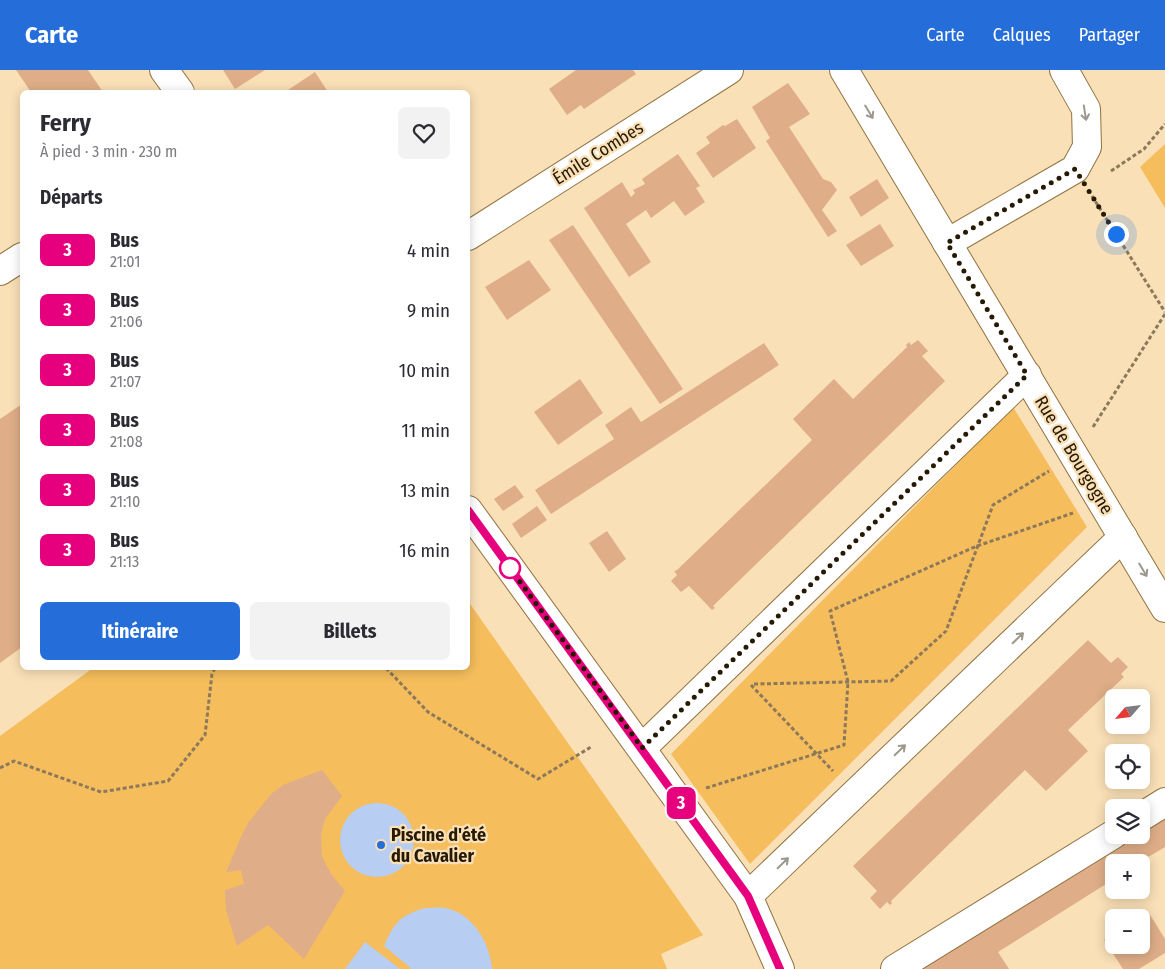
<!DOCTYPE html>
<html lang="fr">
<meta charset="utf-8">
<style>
body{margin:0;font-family:"Fira Sans Condensed",sans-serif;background:#f2f2f3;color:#2b2b33;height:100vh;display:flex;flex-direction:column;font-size:19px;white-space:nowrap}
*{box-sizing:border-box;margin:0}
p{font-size:16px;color:#7c7c81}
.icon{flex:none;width:28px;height:28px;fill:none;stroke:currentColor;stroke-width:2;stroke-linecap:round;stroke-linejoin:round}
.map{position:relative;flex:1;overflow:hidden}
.panel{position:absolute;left:20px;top:20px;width:450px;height:580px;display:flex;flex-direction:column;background:#fff;border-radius:8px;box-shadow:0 2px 12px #0003}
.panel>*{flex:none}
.badge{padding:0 10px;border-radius:8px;font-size:18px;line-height:32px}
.needle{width:32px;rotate:242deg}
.buttons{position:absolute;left:1105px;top:619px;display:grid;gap:10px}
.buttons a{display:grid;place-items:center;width:45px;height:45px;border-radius:8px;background:#fff;box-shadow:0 2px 12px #0003;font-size:25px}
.you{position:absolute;width:25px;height:25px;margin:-12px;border:4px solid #fff;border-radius:50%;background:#1a73e8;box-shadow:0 0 0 8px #1a73e833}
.map>.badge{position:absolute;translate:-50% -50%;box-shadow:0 0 0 2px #fff}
h2{padding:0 20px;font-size:19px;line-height:45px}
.round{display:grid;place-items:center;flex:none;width:52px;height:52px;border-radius:8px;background:#f2f2f3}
.headline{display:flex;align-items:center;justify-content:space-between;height:85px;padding:0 20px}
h1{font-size:24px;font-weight:700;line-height:38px}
.action{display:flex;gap:10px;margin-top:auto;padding:10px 20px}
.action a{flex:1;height:58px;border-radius:8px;background:#256eda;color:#fff;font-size:20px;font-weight:700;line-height:58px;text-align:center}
.action a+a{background:#f2f2f3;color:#2b2b33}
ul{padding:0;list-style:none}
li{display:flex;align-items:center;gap:15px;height:60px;padding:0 20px}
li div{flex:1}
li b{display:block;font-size:19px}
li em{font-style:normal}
li .badge{min-width:55px;font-weight:700;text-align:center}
header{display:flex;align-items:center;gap:30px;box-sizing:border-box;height:70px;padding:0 25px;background:#256eda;color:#fff}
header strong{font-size:24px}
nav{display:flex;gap:28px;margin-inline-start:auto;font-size:18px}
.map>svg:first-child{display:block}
.green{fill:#f5bd5c}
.water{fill:#b7cef2}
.building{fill:#dfae88}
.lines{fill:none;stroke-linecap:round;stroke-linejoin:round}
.minor-casing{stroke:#907341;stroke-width:30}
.path{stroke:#8c795b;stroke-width:3;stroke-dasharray:4 2.5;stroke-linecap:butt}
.minor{stroke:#fff;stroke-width:28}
.oneway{stroke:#9d988e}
.line-casing{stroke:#fff;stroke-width:11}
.line{stroke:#e6007e;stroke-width:8}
.walk{stroke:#261a05;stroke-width:5;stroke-dasharray:0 9}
.stop-dot{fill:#fff;stroke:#e6007e;stroke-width:2.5}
.poi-dot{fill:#256eda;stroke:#fae0b7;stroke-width:2}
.labels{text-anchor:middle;stroke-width:4.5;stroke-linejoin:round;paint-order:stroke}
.street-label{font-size:18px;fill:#261a05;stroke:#fae0b7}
.poi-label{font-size:18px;font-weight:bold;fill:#261a05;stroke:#fae0b7;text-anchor:start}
</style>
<header>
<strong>Carte</strong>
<nav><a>Carte</a><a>Calques</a><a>Partager</a></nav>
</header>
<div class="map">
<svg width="1165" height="899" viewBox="0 0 1165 899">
<rect width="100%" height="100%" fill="#fae0b7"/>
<!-- green -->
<g class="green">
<polygon points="1165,74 1165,138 1140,97"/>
<polygon points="1013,337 1087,457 750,794 671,684"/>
<polygon points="468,531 703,865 661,884 667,899 0,899 0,666 93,598 468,598"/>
</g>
<!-- water -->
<g class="water">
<circle cx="377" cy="770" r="37"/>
<path d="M425,838c6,0 14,-1 20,0 28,5 45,35 47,61h-80l-28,-23c10,-23 16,-31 41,-38z"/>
<polygon points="365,872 400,899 345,899"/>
</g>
<!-- building -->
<g class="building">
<polygon points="16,0 88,0 103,22 31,22"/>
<polygon points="223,0 265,0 235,19"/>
<polygon points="576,0 633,0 636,4 584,39 581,35 567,45 549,19"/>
<polygon points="315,2 328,22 285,22"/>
<polygon points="788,13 810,44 789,57 823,109 831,112 837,120 822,140 837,161 828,167 766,71 770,68 752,37"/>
<polygon points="737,49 756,78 713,108 696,83 710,73 706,67 723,55 725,56"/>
<polygon points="678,84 700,116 696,118 705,132 685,146 674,131 651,148 646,140 626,154 651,192 629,207 584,138 622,112 631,127 635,123 633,120 645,114 642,109"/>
<polygon points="877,109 889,128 861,147 849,127"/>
<polygon points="880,154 894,176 861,196 846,175"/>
<polygon points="573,155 683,319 660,334 549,170"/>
<polygon points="529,190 551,220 507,250 485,217"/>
<polygon points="918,270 928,281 922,286 945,311 713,536 715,538 712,540 689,516 681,522 671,511 677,505 674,501 677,500 812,370 793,349 834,309 853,329 907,277 906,275 909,272 911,275"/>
<polygon points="764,273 779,295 551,444 535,420 614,369 605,355 631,337 641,352"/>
<polygon points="580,309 603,343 558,375 534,342"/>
<polygon points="22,334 22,577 0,593 0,349"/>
<polygon points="515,415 524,427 503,441 494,429"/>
<polygon points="537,436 547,450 521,468 512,454"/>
<polygon points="607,461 626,489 609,502 589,473"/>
<polygon points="1088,570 1111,593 1118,587 1128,597 1121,604 1124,607 1068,660 1088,681 1046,721 1025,700 891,831 892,833 890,835 887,832 880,839 870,828 877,821 853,796"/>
<polygon points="322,700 342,726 325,749 321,764 322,786 331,804 345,821 304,889 268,855 237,876 226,840 225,820 244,814 241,800 226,802 240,769 248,753 271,724 283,715"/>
<polygon points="1165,744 1165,777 1140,792 1114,792 1114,809 998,882 1009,899 920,899 1132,765 1141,765 1141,759"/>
<polygon points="1149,843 1165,869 1165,883 1139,899 1123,899 1104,870 1114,864 1114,875 1141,875 1141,848"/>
</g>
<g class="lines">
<defs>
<g id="minor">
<polyline points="164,0 180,22"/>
<polyline points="844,0 1165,538"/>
<polyline points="468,166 729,0"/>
<polyline points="947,173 1075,99 1087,77 1086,39 1064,0"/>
<polyline points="0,201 22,187"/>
<polyline points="468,440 748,826 780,899"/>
<polyline points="642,678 1027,305"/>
<polyline points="1141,747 1165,732"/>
<polyline points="748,826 1123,467"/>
<polyline points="895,899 1114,764"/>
</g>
</defs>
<!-- minor casing -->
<use href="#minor" class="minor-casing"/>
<!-- path -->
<g class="path">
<polyline points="1111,101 1144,79 1165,54"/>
<polyline points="1092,126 1165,242"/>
<polyline points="1093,357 1165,244"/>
<polyline points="386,598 428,642 538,709 591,677"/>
<polyline points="754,614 891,611 946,561 993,435 1049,401"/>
<polyline points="751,615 833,701"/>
<polyline points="0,698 14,691 101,722 168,711 205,665 212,604 215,598"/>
<polyline points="706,718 844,675 848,612 830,541 977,476 1073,443"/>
</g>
<!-- minor -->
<use href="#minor" class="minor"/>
</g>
<!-- one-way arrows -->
<defs><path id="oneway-shaft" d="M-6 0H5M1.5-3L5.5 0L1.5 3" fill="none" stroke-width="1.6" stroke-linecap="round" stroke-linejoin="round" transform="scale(1.25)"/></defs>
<g class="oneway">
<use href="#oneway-shaft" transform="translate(869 42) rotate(59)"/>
<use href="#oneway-shaft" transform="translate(1085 43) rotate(81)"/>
<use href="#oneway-shaft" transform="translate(1143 500) rotate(59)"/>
<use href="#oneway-shaft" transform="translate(1018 568) rotate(-44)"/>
<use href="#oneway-shaft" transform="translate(900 680) rotate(-44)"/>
<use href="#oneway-shaft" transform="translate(783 793) rotate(-44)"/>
</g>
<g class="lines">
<defs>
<polyline id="line" points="468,440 748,826 780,899"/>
</defs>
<!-- line casing -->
<use href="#line" class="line-casing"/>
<!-- line -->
<use href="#line" class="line"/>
<!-- walk -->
<polyline class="walk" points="510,498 507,494 642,678 1027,305 947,173 1075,99 1116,164"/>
</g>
<!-- markers -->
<circle class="stop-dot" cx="510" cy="498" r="10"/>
<circle class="poi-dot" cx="381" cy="775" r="5"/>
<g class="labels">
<!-- street labels -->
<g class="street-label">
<text transform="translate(598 83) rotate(-32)" y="6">Émile Combes</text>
<text transform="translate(1074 385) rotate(59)" y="6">Rue de Bourgogne</text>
</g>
<!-- poi labels -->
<g class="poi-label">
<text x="391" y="771">Piscine d'été<tspan x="391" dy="21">du Cavalier</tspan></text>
</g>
</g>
</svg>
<div class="buttons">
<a><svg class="needle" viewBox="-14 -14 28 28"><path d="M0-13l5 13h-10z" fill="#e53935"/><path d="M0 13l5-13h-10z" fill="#7c7c81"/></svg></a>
<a><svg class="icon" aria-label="locate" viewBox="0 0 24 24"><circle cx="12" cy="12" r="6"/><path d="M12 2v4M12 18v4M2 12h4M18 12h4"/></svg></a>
<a><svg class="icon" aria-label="layers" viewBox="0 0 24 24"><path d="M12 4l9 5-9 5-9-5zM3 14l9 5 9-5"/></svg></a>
<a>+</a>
<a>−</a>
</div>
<div class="you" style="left:1116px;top:164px"></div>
<b class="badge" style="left:681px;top:733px;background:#e6007e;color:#fff">3</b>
<section class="panel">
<div class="headline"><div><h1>Ferry</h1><p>À pied · 3 min · 230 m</p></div><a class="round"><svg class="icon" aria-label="heart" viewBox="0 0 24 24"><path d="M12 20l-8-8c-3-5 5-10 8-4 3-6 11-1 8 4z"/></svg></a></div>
<h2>Départs</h2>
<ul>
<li><span class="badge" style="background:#e6007e;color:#fff">3</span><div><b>Bus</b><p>21:01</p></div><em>4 min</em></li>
<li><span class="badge" style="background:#e6007e;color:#fff">3</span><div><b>Bus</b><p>21:06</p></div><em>9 min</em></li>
<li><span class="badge" style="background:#e6007e;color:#fff">3</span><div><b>Bus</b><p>21:07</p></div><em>10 min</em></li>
<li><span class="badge" style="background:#e6007e;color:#fff">3</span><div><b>Bus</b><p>21:08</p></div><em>11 min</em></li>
<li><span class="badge" style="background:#e6007e;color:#fff">3</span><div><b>Bus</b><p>21:10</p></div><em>13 min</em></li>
<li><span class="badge" style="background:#e6007e;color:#fff">3</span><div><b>Bus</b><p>21:13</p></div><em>16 min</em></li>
</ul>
<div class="action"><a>Itinéraire</a><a>Billets</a></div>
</section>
</div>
